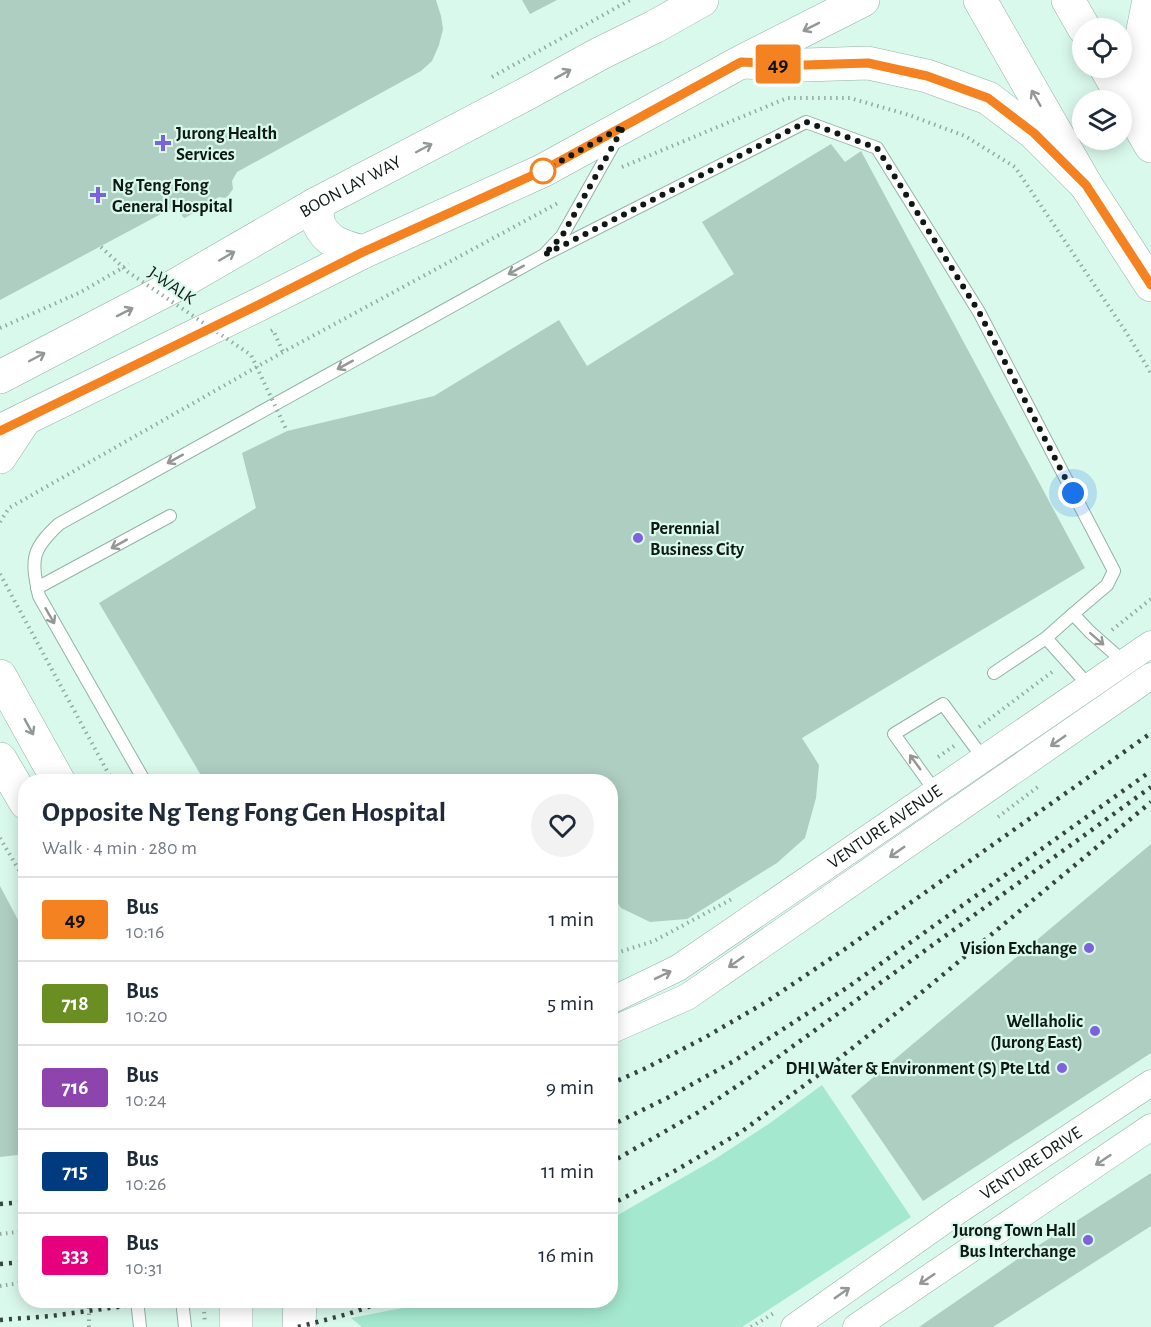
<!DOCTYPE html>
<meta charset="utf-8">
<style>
body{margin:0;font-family:"Alegreya Sans",sans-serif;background:#f2f2f3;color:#1f2937;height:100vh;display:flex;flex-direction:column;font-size:22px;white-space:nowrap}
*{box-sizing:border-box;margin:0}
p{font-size:20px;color:#747a83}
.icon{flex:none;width:33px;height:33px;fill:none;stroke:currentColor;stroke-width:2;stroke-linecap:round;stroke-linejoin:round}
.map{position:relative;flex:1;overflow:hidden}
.sheet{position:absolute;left:18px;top:774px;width:600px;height:534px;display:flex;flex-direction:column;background:#fff;border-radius:24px;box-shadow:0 3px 15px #0003}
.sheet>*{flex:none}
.badge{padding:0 12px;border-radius:4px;font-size:21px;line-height:39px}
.controls{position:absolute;left:1072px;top:18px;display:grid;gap:12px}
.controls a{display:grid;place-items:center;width:60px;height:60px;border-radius:50%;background:#fff;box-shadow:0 3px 15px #0003;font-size:30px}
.you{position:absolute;width:30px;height:30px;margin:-15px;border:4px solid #fff;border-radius:50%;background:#1a73e8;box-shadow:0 0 0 9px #1a73e833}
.map>.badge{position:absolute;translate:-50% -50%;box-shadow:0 0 0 3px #fff}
.round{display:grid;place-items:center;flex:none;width:63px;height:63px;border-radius:32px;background:#f2f2f3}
.overview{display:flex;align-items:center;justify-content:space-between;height:102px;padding:0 24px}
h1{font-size:28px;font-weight:700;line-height:45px}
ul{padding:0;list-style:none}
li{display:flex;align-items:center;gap:18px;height:84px;padding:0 24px;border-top:2px solid #e0e1e3}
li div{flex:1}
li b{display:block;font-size:22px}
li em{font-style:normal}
li .badge{min-width:66px;font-weight:700;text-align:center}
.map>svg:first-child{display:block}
.green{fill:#a4e8cf}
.building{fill:#afcec2}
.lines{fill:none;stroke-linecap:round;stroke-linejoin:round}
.lane-casing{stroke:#94b1a6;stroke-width:14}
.street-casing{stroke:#94b1a6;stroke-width:27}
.secondary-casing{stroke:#94b1a6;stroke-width:34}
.primary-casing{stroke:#94b1a6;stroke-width:34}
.path{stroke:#92aaa1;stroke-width:4;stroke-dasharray:1.5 4.5;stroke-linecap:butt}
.lane{stroke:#fff;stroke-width:12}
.street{stroke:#fff;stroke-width:26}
.secondary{stroke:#fff;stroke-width:33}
.primary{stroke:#fff;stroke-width:33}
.rail{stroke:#36453f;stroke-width:4.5;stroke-dasharray:3 6;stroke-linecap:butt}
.path-bridge{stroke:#92aaa1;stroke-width:4;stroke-dasharray:1.5 4.5;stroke-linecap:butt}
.oneway{stroke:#939896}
.line-casing{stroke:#fff;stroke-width:14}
.line{stroke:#f58220;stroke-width:9}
.walk{stroke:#0e1915;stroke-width:6;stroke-dasharray:0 10.8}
.poi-dot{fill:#7e61dc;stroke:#daf9ed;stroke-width:2}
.stop-dot{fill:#fff;stroke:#f58220;stroke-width:3}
.labels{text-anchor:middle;stroke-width:4.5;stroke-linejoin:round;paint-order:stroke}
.poi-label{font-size:18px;font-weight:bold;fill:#0e1915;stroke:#daf9ed;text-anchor:end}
.street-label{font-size:18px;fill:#0e1915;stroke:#daf9ed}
</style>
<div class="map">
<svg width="1151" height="1327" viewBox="0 0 1151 1327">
<rect width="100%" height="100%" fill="#daf9ed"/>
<!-- green -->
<polygon class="green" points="822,1085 911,1217 742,1327 362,1327 351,1318 428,1303 433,1301 610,1300 611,1219 715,1159 770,1123"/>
<!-- building -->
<g class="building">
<polygon points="0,0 436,0 441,16 443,29 439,45 432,61 421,71 237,172 232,181 233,189 228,196 225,198 219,197 185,218 183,217 176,206 0,300"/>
<polygon points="522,0 557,0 530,14"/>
<polygon points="831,144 845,162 861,151 1085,568 802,738 819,765 816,798 805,838 777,863 687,919 650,922 621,908 610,892 610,782 205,782 99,603 256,508 242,453 287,431 434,396 559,320 587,366 734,274 702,222"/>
<polygon points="1151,844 1151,1053 923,1201 851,1096"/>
<polygon points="0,886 26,935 26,1154 0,1157"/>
<polygon points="1151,1173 1151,1226 993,1327 919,1327 1025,1254"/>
</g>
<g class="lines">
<defs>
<g id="lane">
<polyline points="544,255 806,122 877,148 979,312 1114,571 1107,585 1073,614 1046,638 994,673"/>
<polyline points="37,588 170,516"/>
<polyline points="1073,614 1090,632 1124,662"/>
<polyline points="1046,638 1089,686"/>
<path d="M145,782l-106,-186c-8,-37 -8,-46 20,-72l485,-269 18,-19 54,-96"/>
<polyline points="935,791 894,734 943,704 983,758"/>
<polyline points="137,1300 140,1327"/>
<polyline points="182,1300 185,1327"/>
</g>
<g id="street">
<path id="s1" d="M610,1001l68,-33 473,-324"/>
<polyline points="610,1031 687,997 1151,676"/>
<path id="s2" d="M794,1327l164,-116 193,-128"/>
<polyline points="856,1327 1151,1127"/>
</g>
<g id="secondary">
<polyline points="980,0 1086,185 1151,285"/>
<polyline points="1068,0 1084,28"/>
<polyline points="1106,68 1151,146"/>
<polyline points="0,676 59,782"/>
<polyline points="0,759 26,803"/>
<polyline points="235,1300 236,1307 236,1327"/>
<polyline points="299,1327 300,1300"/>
</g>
<g id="primary">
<polyline points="1149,0 1137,60 1151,137"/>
<polyline points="743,62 805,65 868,63 927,76 988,98 1034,133 1086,185"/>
<path d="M316,204c1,6 1,14 3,20 8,19 26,23 44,28"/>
<path id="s3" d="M0,377l176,-92 140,-81 210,-110 75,-41 53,-26 48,-27"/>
<polyline points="0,431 262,303 363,252 542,171 741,62 863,0"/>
<polyline points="0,457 25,419"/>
</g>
</defs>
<!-- lane casing -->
<use href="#lane" class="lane-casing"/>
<!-- street casing -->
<use href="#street" class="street-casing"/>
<!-- secondary casing -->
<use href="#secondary" class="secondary-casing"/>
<!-- primary casing -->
<use href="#primary" class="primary-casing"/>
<!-- path -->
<g class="path">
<polyline points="492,77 630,0"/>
<polyline points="622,167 787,98 850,98 909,115 965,136 1015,167 1126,332 1151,373"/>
<polyline points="0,328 81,292 129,264"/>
<polyline points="271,331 273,330 283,352"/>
<polyline points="0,522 9,508 283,352 558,203"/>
<polyline points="0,574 113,782"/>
<polyline points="1112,630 1151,599"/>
<polyline points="979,727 1052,672"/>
<polyline points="938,757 954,746"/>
<polyline points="998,817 1039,786"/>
<polyline points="0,838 26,882"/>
<polyline points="610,955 654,941 732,899"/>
<polyline points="0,1234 26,1231"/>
<polyline points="0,1286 26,1282"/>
<polyline points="203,1300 205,1323"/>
<polyline points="89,1327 89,1300"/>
<polyline points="751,1327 774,1313"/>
</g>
<!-- lane -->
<use href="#lane" class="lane"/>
<!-- street -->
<use href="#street" class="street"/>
<!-- secondary -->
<use href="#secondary" class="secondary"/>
<!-- primary -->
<use href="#primary" class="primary"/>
<!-- rail -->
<g class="rail">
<polyline points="610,1084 644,1069 704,1038 766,1002 845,949 1151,733"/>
<polyline points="610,1126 669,1097 734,1061 848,987 1151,771"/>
<polyline points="610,1163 697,1113 749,1078 1151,787"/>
<polyline points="0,1204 26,1202"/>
<polyline points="610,1205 673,1172 741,1132 817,1076 904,1007 1151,802"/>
<polyline points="0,1264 26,1262"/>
<polyline points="0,1320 51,1316 169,1300"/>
<polyline points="298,1327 348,1314 389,1300"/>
</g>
<!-- path-bridge -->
<polyline class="path-bridge" points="101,247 128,272 251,355 287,431"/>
</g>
<!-- one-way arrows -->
<defs><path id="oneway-shaft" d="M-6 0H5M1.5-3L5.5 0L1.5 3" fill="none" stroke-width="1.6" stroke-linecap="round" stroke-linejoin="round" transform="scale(1.5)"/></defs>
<g class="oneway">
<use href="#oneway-shaft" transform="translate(811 27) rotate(153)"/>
<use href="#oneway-shaft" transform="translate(563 74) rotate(-29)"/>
<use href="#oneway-shaft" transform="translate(1036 98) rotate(-120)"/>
<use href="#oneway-shaft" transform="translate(424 148) rotate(-28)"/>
<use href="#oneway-shaft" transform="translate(227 256) rotate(-30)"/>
<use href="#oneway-shaft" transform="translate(516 270) rotate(151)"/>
<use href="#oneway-shaft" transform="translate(125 312) rotate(-27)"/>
<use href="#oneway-shaft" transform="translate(37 357) rotate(-28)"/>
<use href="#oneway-shaft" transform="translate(345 365) rotate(151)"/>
<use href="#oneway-shaft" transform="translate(175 459) rotate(151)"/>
<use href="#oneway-shaft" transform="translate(119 544) rotate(151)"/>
<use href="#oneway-shaft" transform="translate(50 616) rotate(60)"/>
<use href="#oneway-shaft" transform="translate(1097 639) rotate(41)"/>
<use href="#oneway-shaft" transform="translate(29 727) rotate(61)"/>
<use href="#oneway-shaft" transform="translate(1058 741) rotate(145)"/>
<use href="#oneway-shaft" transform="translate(915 762) rotate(-126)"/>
<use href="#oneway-shaft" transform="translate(897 852) rotate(145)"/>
<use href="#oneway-shaft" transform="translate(736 962) rotate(145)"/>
<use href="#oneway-shaft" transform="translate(663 975) rotate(-26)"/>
<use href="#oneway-shaft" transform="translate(1103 1160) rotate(146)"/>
<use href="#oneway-shaft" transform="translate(927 1279) rotate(146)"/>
<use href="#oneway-shaft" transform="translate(842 1293) rotate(-35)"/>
</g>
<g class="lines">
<defs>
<polyline id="line" points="0,431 262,303 363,252 542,171 741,62 805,65 868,63 927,76 988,98 1034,133 1086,185 1151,285"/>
</defs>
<!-- line casing -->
<use href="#line" class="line-casing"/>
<!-- line -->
<use href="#line" class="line"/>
<!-- walk -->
<polyline class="walk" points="543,171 624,126 562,236 544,255 806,122 877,148 979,312 1073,493"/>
</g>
<!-- markers -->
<g class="poi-dot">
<path d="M160 134h6v6h6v6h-6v6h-6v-6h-6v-6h6z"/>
<path d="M95 186h6v6h6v6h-6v6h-6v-6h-6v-6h6z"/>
<circle cx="638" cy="538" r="6"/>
<circle cx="1089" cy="948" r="6"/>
<circle cx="1095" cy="1031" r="6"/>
<circle cx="1062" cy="1068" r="6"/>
<circle cx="1088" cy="1240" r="6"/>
</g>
<circle class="stop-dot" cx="543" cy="171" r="12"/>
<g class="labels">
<!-- poi labels -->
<g class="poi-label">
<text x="176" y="139" text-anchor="start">Jurong Health<tspan x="176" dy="21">Services</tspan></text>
<text x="112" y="191" text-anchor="start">Ng Teng Fong<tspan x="112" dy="21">General Hospital</tspan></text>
<text x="650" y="534" text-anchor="start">Perennial<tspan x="650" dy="21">Business City</tspan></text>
<text x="1077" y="954">Vision Exchange</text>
<text x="1083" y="1027">Wellaholic<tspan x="1083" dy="21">(Jurong East)</tspan></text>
<text x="1050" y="1074">DHI Water &amp; Environment (S) Pte Ltd</text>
<text x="1076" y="1236">Jurong Town Hall<tspan x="1076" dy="21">Bus Interchange</tspan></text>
</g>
<!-- street labels -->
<g class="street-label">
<text dy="6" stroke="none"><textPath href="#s3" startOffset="399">BOON LAY WAY</textPath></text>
<text transform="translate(172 285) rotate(34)" y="6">J-WALK</text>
<text dy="6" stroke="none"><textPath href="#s1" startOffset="326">VENTURE AVENUE</textPath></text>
<text dy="6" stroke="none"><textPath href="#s2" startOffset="288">VENTURE DRIVE</textPath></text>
</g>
</g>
</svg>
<div class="controls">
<a><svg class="icon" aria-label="locate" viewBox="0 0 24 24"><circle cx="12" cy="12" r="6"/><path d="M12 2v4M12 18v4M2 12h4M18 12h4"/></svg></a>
<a><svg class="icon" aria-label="layers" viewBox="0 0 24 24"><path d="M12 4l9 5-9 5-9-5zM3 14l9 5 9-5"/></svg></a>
</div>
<div class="you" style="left:1073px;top:493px"></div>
<b class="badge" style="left:778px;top:64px;background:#f58220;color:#111">49</b>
<section class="sheet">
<div class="overview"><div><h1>Opposite Ng Teng Fong Gen Hospital</h1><p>Walk · 4 min · 280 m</p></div><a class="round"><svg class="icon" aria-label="heart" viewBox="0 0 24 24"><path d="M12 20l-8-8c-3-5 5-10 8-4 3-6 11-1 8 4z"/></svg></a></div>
<ul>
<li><span class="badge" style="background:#f58220;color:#111">49</span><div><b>Bus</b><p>10:16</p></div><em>1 min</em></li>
<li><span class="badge" style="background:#6b8e23;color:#fff">718</span><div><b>Bus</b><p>10:20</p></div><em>5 min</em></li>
<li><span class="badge" style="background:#8e44ad;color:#fff">716</span><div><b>Bus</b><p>10:24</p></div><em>9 min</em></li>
<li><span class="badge" style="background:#003b80;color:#fff">715</span><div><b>Bus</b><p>10:26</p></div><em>11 min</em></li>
<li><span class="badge" style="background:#e6007e;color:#fff">333</span><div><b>Bus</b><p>10:31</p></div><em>16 min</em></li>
</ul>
</section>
</div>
